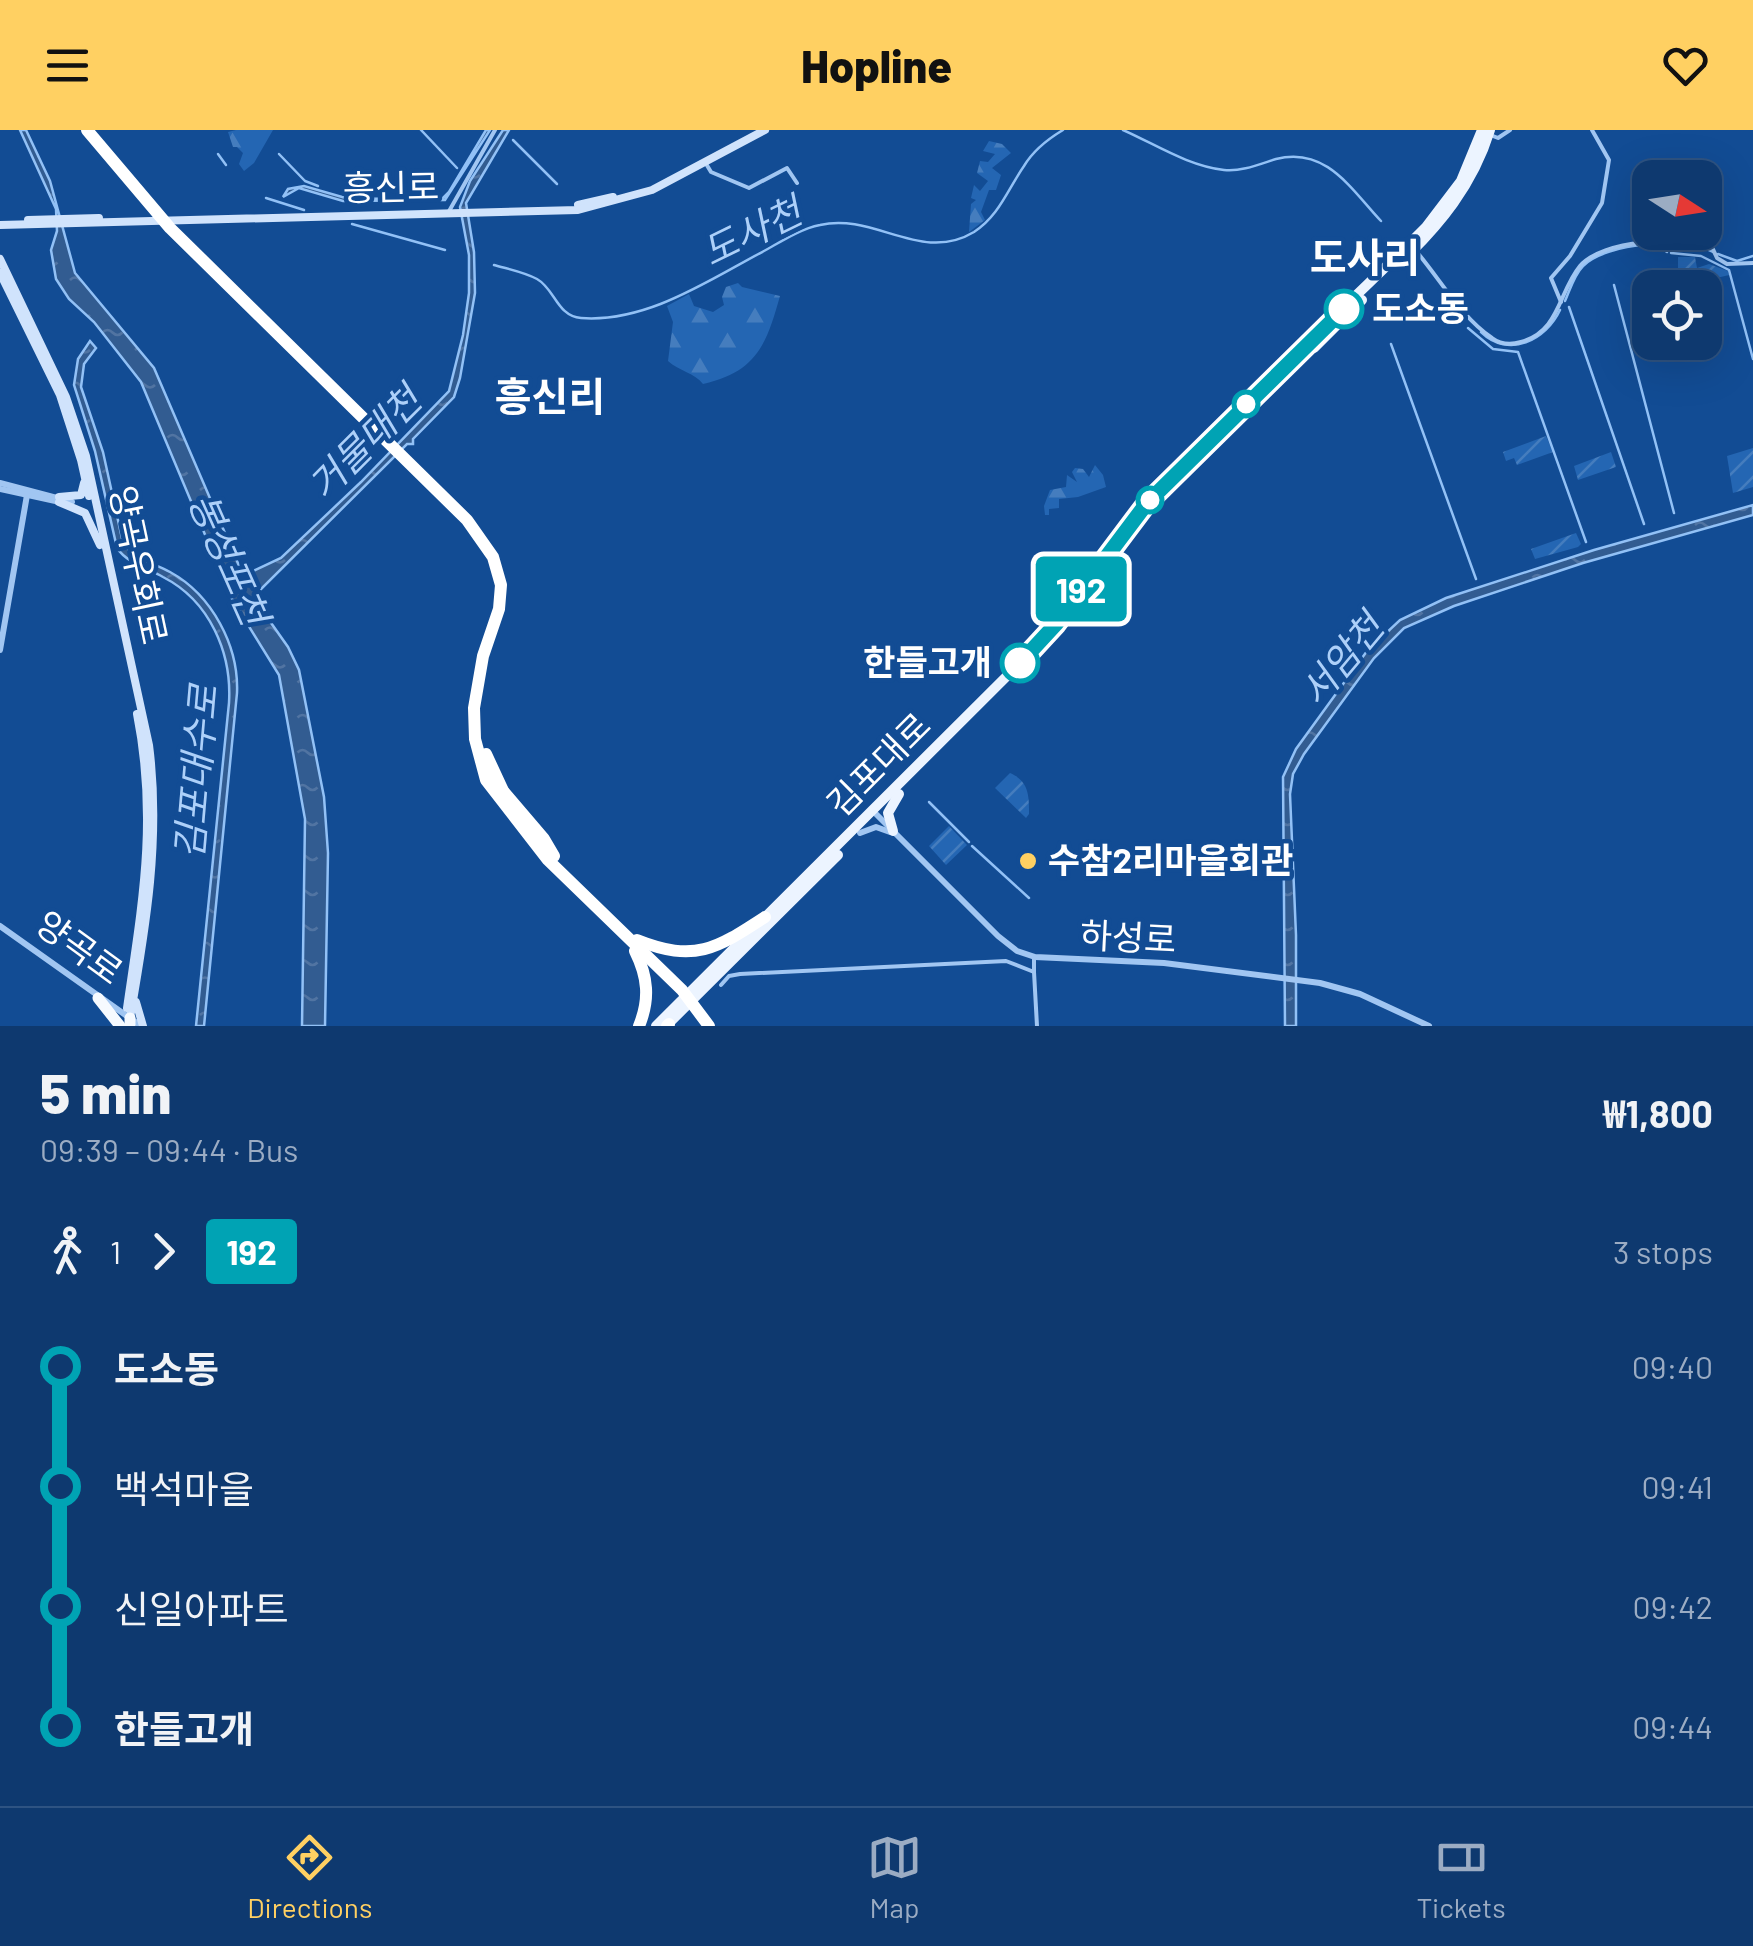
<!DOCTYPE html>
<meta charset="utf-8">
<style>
body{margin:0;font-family:Barlow,"Noto Sans KR",sans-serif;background:#174074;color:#f1f3f6;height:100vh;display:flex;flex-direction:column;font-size:38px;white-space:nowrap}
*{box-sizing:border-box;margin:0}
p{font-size:32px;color:#9bacc3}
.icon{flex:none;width:55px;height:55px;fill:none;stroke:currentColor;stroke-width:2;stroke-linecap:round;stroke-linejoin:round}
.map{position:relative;height:896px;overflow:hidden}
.panel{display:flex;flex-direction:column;background:#0e396f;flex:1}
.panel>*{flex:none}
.badge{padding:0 20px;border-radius:8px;font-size:35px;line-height:65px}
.needle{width:65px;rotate:102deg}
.tools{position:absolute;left:1632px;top:30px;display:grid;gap:20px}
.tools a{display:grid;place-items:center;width:90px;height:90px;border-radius:20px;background:#0e396f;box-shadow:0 10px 40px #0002,0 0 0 2px #2e5382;font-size:50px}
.map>.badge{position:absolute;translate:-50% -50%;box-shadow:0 0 0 5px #fff}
.legs{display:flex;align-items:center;gap:15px;height:110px;padding:0 40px;font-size:32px}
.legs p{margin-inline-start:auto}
.summary{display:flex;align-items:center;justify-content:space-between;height:170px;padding:0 40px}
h1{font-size:55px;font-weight:800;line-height:75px}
ul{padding:0 40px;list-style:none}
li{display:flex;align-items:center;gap:35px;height:120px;font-size:38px}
li i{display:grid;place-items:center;width:15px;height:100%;margin:0 12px;background:currentColor}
li i::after{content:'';width:25px;height:25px;margin:-12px;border:8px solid;border-radius:50%;background:#0e396f}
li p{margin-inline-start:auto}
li:first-child i{background:linear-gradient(#0000 50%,currentColor 0)}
li:last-child i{background:linear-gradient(currentColor 50%,#0000 0)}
header{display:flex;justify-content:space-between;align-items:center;height:130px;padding:0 40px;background:#ffd062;color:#111;font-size:45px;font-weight:800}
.tab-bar{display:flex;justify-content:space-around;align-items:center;height:140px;border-top:2px solid #2e5382;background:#0e396f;font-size:28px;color:#9bacc3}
.tab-bar a{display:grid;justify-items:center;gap:5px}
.tab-bar .active{color:#ffd062}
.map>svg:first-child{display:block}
.forest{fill:url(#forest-firs)}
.garden{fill:url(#garden-furrows)}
.water{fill:url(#water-ripples);stroke:#92c1f6;stroke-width:2.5}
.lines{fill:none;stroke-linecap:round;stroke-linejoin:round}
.stream{stroke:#92c1f6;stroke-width:2.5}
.minor{stroke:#a1c6f2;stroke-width:4}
.tertiary{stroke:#a1c6f2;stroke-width:6}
.secondary{stroke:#d0e3fc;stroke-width:8}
.primary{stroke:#ecf4ff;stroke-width:10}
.trunk{stroke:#f6faff;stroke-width:11}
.motorway{stroke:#fff;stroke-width:12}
.line-1-casing{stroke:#fff;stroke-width:22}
.line-1{stroke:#00a3b4;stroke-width:15}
.stop-1-dot{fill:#fff;stroke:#00a3b4;stroke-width:5}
.poi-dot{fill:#ffd062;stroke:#124c94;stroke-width:4}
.labels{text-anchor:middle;stroke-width:9;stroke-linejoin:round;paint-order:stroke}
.street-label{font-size:35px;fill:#fff;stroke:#124c94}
.stop-label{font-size:35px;font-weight:bold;fill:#fff;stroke:#124c94;text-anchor:start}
.poi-label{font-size:35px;font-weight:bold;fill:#fff;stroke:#124c94;text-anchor:start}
.water-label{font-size:38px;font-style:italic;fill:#add0f9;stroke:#124c94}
.quarter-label{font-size:40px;font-weight:bold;fill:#fff;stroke:#124c94}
</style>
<header><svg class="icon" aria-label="menu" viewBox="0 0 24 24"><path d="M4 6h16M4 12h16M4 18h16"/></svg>Hopline<svg class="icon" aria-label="heart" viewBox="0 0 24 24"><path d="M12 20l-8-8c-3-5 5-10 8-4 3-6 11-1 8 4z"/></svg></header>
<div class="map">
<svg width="1753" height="896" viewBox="0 0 1753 896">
<defs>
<pattern id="forest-firs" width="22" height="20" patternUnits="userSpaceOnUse" patternTransform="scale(2.5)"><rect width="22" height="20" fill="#2466b3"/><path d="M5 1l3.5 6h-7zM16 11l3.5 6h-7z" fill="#457dbe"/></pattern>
<pattern id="garden-furrows" width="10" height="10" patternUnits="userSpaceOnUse" patternTransform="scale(2.5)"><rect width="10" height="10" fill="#2466b3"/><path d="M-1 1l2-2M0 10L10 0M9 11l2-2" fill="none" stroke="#457dbe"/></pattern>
<pattern id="water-ripples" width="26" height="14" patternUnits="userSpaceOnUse" patternTransform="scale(2.5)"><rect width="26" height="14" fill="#325c91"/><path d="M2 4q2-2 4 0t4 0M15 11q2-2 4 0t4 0" fill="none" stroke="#5174a2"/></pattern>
</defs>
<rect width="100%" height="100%" fill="#124c94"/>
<!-- forest -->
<g class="forest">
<polygon points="236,0 273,0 254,33 244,41 239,34 243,23 237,17 233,17 228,2"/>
<polygon points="989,11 1002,14 1011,23 992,38 1001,45 996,60 989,60 981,82 985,90 969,102 971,74 976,70 971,68 974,55 980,61 988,51 977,43 980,31 988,32 995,24 983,21"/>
<path d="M738,153l4,4 38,9c-14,50 -24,76 -77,88 -8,-11 -24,-13 -35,-23l5,-39 -6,-16 22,-12 5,12 19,6 11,-7 -2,-8 4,-10z"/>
<polygon points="1095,335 1103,345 1106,357 1078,367 1059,369 1059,378 1049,379 1049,385 1045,385 1044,376 1050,360 1066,357 1067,345 1077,352 1072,342 1075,338 1083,339 1089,347"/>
</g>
<!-- garden -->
<g class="garden">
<polygon points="1678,127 1695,127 1697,138 1709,134 1728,141 1729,145 1679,157 1676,149 1695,144 1693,138 1678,141"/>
<polygon points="1546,306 1553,322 1517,335 1514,328 1506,331 1503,322"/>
<polygon points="1753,318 1753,357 1733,363 1727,326"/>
<polygon points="1611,322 1616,337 1578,350 1574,336"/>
<polygon points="1576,403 1581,414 1578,417 1535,429 1531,419"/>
<path d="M1010,643c19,8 19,23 19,41l-3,4 -31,-30z"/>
<polygon points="949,696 967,715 946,735 929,716"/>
</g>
<!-- water -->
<g class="water">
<polygon points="20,0 26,0 50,51 75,143 154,238 240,438 249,443 281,428 361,352 449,261 463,205 469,163 469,125 460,77 470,51 503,0 509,0 466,73 474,122 475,163 460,248 454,267 413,309 413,314 407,314 256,464 257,473 288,517 299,540 324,667 328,723 325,896 302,896 305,689 279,545 232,469 141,252 94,192 69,169 56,149 51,120 57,101 56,79"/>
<polygon points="486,0 490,0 445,70 343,71 299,58 283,67 288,59 304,56 349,69 443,68 449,62"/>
<path d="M90,211l6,7 -12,16 -3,23 22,65 20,91c10,16 31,20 47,29 42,23 69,74 67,121l-33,333h-8l33,-323c3,-50 -19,-102 -66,-126 -16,-9 -36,-14 -46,-29l-22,-97 -21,-66 4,-26z"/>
<polygon points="1753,375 1753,385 1583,433 1454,476 1404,498 1374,528 1304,624 1293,644 1290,664 1296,805 1296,896 1285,896 1283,647 1296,619 1367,521 1400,490 1446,468 1594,420"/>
</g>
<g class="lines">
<!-- stream -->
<g class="stream">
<polyline points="421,0 457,38"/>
<path d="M1123,0c32,14 65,36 101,40 17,2 36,-6 52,-11 50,-13 75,30 105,62"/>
<polyline points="513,10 557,54"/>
<polyline points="218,24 226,35"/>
<polyline points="279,24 305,51 318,56"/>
<polyline points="266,68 304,80"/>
<polyline points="352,94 445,120"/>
<polyline points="1661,118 1667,122"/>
<polyline points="1671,123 1701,126 1729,140 1753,229"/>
<polyline points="1718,124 1737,131 1753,126"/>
<path d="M494,135c14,4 30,7 43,14 18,10 20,37 44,39 66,5 128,-38 183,-67 18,-10 36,-22 56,-26 54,-13 101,39 154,7 25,-16 34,-43 50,-66 9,-15 24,-27 39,-36"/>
<polyline points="1614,155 1674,383"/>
<path d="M1565,171c5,-11 9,-26 18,-35 24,-24 102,-29 130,-14"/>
<polyline points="1569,177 1644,394"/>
<polyline points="1468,198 1493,219 1518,222 1586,412"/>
<path d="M1481,202c28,27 65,8 79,-22"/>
<polyline points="1391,214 1476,449"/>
<polyline points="929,672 969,712"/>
<polyline points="972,716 1029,768"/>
</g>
<!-- minor -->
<g class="minor">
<polyline points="1493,6 1498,8 1510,0"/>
<polyline points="705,32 711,42 749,58 787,38 797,53"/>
<polyline points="448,83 495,0"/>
<path d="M1416,121c24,28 45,66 76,87 8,6 19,7 29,4 39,-11 37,-49 59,-76 22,-26 101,-31 132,-19l5,11 10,6 26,-1"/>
<polyline points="1561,172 1551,148 1570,126 1602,73 1609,30 1592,0"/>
<polyline points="1034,842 1037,896"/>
<polyline points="721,855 729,846 740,844 1006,831 1034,842 1034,829"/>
</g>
<!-- tertiary -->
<g class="tertiary">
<polyline points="0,353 72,372"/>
<polyline points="0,359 60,372"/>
<polyline points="0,520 27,365"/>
<polyline points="873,681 998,806 1017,821 1035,827 1164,833 1320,853 1360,864 1429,896"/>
<polyline points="860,703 876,697 890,702"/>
<polyline points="0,796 141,896"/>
</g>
<!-- secondary -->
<g class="secondary">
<polyline points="578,75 613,67"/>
<polyline points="28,90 99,88"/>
<polyline points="0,95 578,80 652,60 765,0"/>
<path d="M0,129l66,138 20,59 63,289c12,93 -3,182 -19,273"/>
<polyline points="0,143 60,265 81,330 89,366"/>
<polyline points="59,367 81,365 84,353"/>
<polyline points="59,372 85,383 100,415"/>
<polyline points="136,872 143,896"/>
<path d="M127,878c15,-104 31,-188 10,-294"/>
</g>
<!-- primary -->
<g class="primary">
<path d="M1399,134c41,-39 74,-79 91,-134"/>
<polyline points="1314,218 1362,170"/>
<polyline points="893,701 888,683 899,664"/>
<path d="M656,896l367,-366c45,-48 78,-105 122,-155 88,-98 189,-185 281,-278l35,-46 21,-51"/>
<polyline points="666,896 838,725"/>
</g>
<!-- trunk -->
<g class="trunk">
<polyline points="98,868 120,896"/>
<polyline points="130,896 130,888"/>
</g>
<!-- motorway -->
<g class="motorway">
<polyline points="87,0 170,98 467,390 493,427 501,455 499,479 483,526 474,578 475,609 486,650 548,730 682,860 709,896"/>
<polyline points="486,624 505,665"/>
<polyline points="503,661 544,709 554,726"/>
<path d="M637,810c58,23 79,9 128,-23"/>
<path d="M635,821c13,26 15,48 4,75"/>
<polyline points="667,896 669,894"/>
</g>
</g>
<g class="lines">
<defs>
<polyline id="line-1" points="1020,533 1056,494 1147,373 1344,179"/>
</defs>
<!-- line-1 casing -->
<use href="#line-1" class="line-1-casing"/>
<!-- line-1 -->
<use href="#line-1" class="line-1"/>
</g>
<!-- markers -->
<g class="stop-1-dot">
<circle cx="1344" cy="179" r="18"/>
<circle cx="1246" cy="274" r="12"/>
<circle cx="1150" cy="370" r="12"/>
<circle cx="1020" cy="533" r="18"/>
</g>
<circle class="poi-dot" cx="1028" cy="731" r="10"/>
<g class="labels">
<!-- street labels -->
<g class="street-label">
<text transform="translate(391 58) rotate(-1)" y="12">흥신로</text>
<text transform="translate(138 435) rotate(78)" y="12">양곡우회로</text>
<text transform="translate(879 635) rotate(-45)" y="12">김포대로</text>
<text transform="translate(1128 808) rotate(3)" y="12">하성로</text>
<text transform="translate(79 818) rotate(36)" y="12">양곡로</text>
</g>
<!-- stop labels -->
<g class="stop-label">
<text x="1372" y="191">도소동</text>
<text x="992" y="545" text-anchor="end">한들고개</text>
</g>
<!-- poi labels -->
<g class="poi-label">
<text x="1048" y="743">수참2리마을회관</text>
</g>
<!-- water labels -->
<g class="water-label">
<text transform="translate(752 102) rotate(-26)" y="13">도사천</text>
<text transform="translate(365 313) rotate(-45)" y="13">거물대천</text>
<text transform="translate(228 429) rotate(66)" y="13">봉성포천</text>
<text transform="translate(1342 530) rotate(-50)" y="13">서암천</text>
<text transform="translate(197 642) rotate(-85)" y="13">김포대수로</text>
</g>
<!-- quarter labels -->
<g class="quarter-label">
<text x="1365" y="142">도사리</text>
<text x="550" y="281">흥신리</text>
</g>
</g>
</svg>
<div class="tools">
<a><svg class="needle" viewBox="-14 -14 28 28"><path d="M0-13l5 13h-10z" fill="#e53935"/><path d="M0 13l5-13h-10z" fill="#9bacc3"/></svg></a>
<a><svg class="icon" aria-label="locate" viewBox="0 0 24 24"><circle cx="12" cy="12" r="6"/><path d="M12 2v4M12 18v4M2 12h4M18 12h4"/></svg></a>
</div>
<b class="badge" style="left:1081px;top:459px;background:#00a3b4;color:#fff">192</b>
</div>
<section class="panel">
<div class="summary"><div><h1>5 min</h1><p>09:39 – 09:44 · Bus</p></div><b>₩1,800</b></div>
<div class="legs"><svg class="icon" aria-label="walk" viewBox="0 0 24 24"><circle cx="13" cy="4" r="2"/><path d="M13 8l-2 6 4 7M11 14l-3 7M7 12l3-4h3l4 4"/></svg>1<svg class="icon" aria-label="forward" viewBox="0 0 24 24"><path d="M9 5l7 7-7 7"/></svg><b class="badge" style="background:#00a3b4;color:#fff">192</b><p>3 stops</p></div>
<ul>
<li><i style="color:#00a3b4"></i><b>도소동</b><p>09:40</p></li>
<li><i style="color:#00a3b4"></i><span>백석마을</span><p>09:41</p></li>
<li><i style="color:#00a3b4"></i><span>신일아파트</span><p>09:42</p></li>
<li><i style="color:#00a3b4"></i><b>한들고개</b><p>09:44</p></li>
</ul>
</section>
<nav class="tab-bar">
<a class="active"><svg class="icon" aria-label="directions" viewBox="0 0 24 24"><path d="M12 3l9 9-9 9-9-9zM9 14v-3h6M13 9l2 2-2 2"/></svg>Directions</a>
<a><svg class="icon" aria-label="map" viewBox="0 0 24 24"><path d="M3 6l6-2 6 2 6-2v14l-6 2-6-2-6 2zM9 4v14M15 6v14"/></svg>Map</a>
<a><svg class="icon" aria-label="tickets" viewBox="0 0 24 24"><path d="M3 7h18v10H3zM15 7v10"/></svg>Tickets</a>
</nav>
